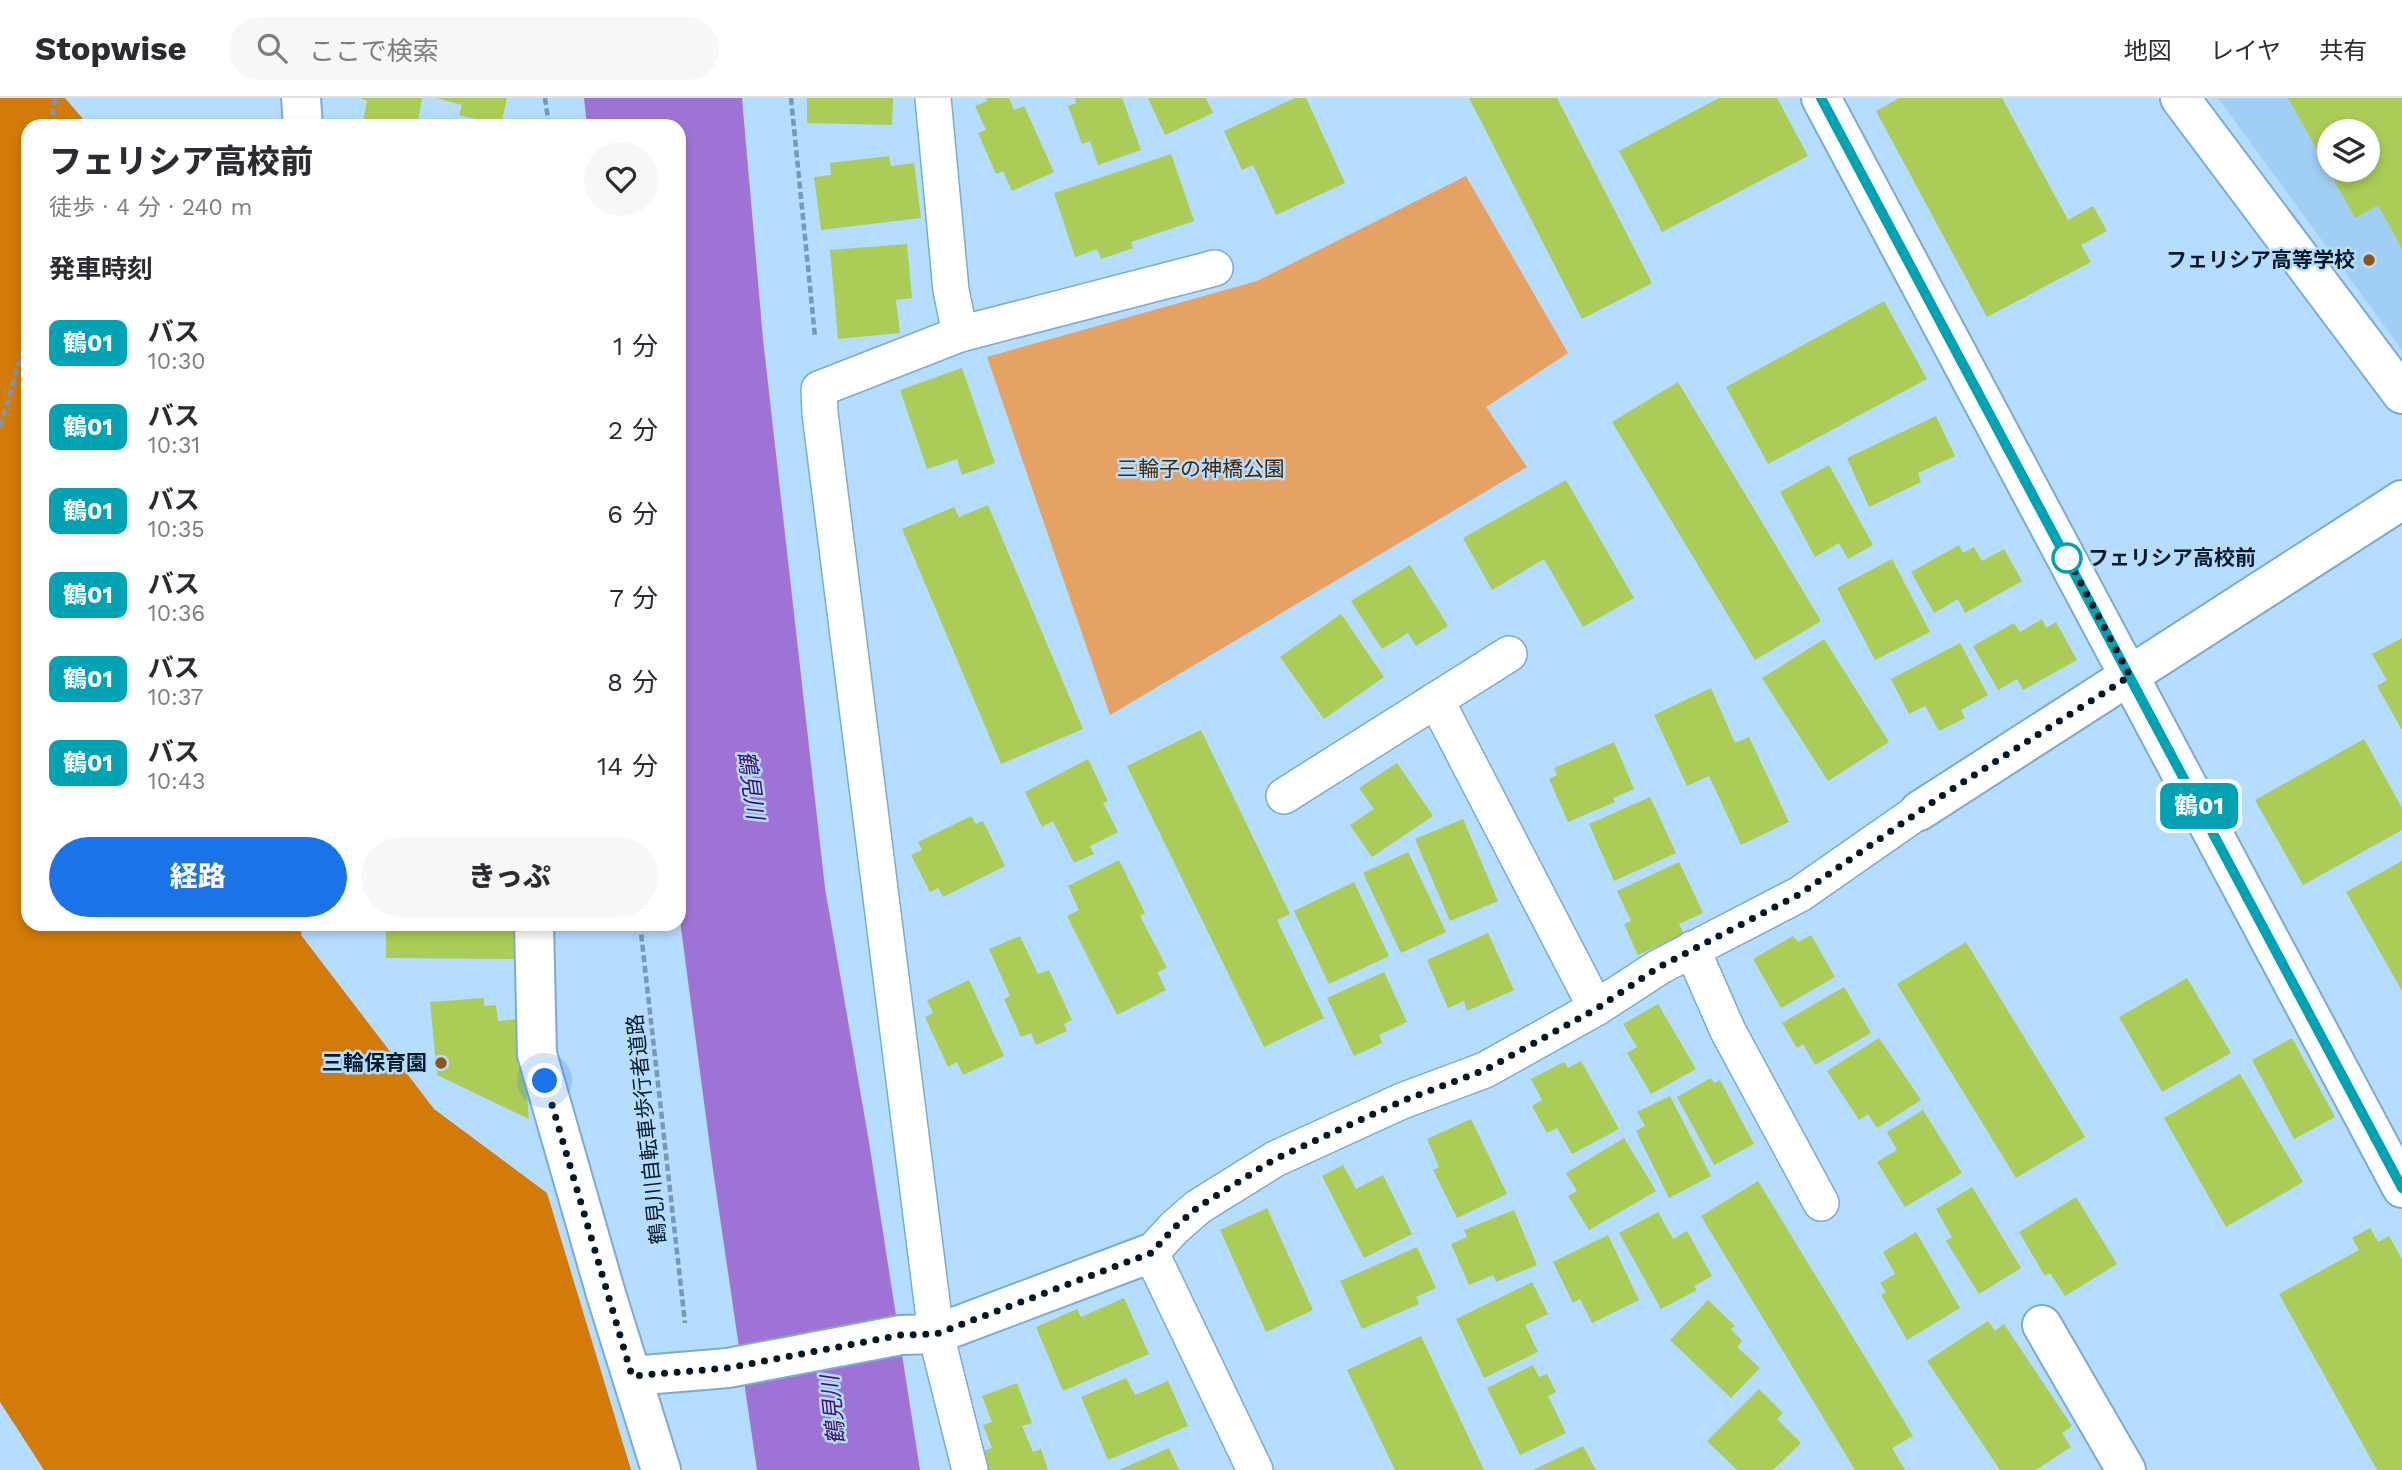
<!DOCTYPE html>
<html lang="ja">
<meta charset="utf-8">
<style>
body{margin:0;font-family:"Work Sans","Noto Sans JP",sans-serif;background:#f7f7f7;color:#2b2b33;height:100vh;display:flex;flex-direction:column;font-size:26px;white-space:nowrap}
*{box-sizing:border-box;margin:0}
p{font-size:23px;color:#7c7c81}
.icon{flex:none;width:38px;height:38px;fill:none;stroke:currentColor;stroke-width:2;stroke-linecap:round;stroke-linejoin:round}
.map{position:relative;flex:1;overflow:hidden}
.panel{position:absolute;left:21px;top:21px;width:665px;height:812px;display:flex;flex-direction:column;background:#fff;border-radius:21px;box-shadow:0 4px 10px #0003}
.panel>*{flex:none}
.badge{padding:0 14px;border-radius:10px;font-size:24px;line-height:46px}
.tools{position:absolute;left:2317px;top:21px;display:grid;gap:14px}
.tools a{display:grid;place-items:center;width:63px;height:63px;border-radius:50%;background:#fff;box-shadow:0 4px 10px #0003;font-size:35px}
.you{position:absolute;width:35px;height:35px;margin:-18px;border:5px solid #fff;border-radius:50%;background:#1a73e8;box-shadow:0 0 0 10px #1a73e833}
.map>.badge{position:absolute;translate:-50% -50%;box-shadow:0 0 0 4px #fff}
h2{padding:0 28px;font-size:26px;line-height:63px}
.round{display:grid;place-items:center;flex:none;width:74px;height:74px;border-radius:37px;background:#f7f7f7}
.overview{display:flex;align-items:center;justify-content:space-between;height:119px;padding:0 28px}
h1{font-size:33px;font-weight:800;line-height:52px}
.action{display:flex;gap:14px;margin-top:auto;padding:14px 28px}
.action a{flex:1;height:80px;border-radius:42px;background:#1a73e8;color:#fff;font-size:28px;font-weight:800;line-height:80px;text-align:center}
.action a+a{background:#f7f7f7;color:#2b2b33}
ul{padding:0;list-style:none}
li{display:flex;align-items:center;gap:21px;height:84px;padding:0 28px}
li div{flex:1}
li b{display:block;font-size:26px}
li em{font-style:normal}
li .badge{min-width:77px;font-weight:700;text-align:center}
header{display:flex;align-items:center;gap:42px;box-sizing:border-box;height:98px;padding:0 35px;background:#fff;border-bottom:2px solid #e1e1e2}
header strong{font-size:33px}
nav{display:flex;gap:38px;margin-inline-start:auto;font-size:24px}
.search{width:490px;height:63px;background:#f7f7f7;display:flex;align-items:center;gap:18px;box-sizing:border-box;padding:0 24px;border-radius:38px;color:#7c7c81;font-size:26px}
.map>svg:first-child{display:block}
.built{fill:#a1cef4;fill-rule:evenodd}
.green{fill:#e6a262}
.forest{fill:#d27b08}
.water{fill:#9f73d6}
.building{fill:#abcc57;fill-rule:evenodd}
.lines{fill:none;stroke-linecap:round;stroke-linejoin:round}
.service-casing{stroke:#79abd4;stroke-width:38}
.minor-casing{stroke:#79abd4;stroke-width:42}
.path{stroke:#7799b5;stroke-width:4.5;stroke-dasharray:7 3.5;stroke-linecap:butt}
.service{stroke:#fff;stroke-width:35}
.minor{stroke:#fff;stroke-width:38}
.line-casing{stroke:#fff;stroke-width:16}
.line{stroke:#00a3b4;stroke-width:10}
.walk{stroke:#041827;stroke-width:7;stroke-dasharray:0 12.6}
.poi-dot{fill:#8f5511;stroke:#b4ddff;stroke-width:2.5}
.stop-dot{fill:#fff;stroke:#00a3b4;stroke-width:3.5}
.labels{text-anchor:middle;stroke-width:5;stroke-linejoin:round;paint-order:stroke}
.poi-label{font-size:21px;font-weight:bold;fill:#041827;stroke:#b4ddff;text-anchor:end}
.park-label{font-size:21px;fill:#482600;stroke:#b4ddff}
.stop-label{font-size:21px;font-weight:bold;fill:#041827;stroke:#b4ddff;text-anchor:start}
.street-label{font-size:21px;fill:#041827;stroke:#b4ddff}
.water-label{font-size:23px;font-style:italic;fill:#42116b;stroke:#b4ddff}
</style>
<header>
<strong>Stopwise</strong>
<div class="search"><svg class="icon" aria-label="search" viewBox="0 0 24 24"><circle cx="10" cy="10" r="6"/><path d="M15 15l6 6"/></svg>ここで検索</div>
<nav><a>地図</a><a>レイヤ</a><a>共有</a></nav>
</header>
<div class="map">
<svg width="2402" height="1372" viewBox="0 0 2402 1372">
<rect width="100%" height="100%" fill="#b4ddff"/>
<!-- built -->
<path class="built" d="M2218,0h184v252zM2329,33h39v39h-39z"/>
<!-- green -->
<polygon class="green" points="1466,78 1568,255 1486,309 1527,369 1110,617 987,259 1257,183"/>
<!-- forest -->
<polygon class="forest" points="0,0 65,0 89,28 28,28 28,826 302,826 301,837 434,1011 547,1095 631,1372 44,1372 0,1304"/>
<!-- water -->
<polygon class="water" points="584,0 742,0 763,241 825,790 869,1044 920,1372 757,1372 713,1072 679,815 679,28 587,28"/>
<!-- building -->
<g class="building">
<polygon points="360,0 422,0 417,28 362,28 367,3"/>
<polygon points="436,0 507,0 501,27 459,17 462,7"/>
<polygon points="807,0 893,0 892,27 807,25"/>
<polygon points="986,0 1009,0 1014,12 1024,8 1054,74 1012,93 1003,73 996,76 978,35 986,32 975,8 987,3"/>
<polygon points="1075,0 1122,0 1141,52 1098,67 1090,43 1082,46 1068,8 1076,5"/>
<polygon points="1148,0 1206,0 1213,15 1165,37"/>
<polygon points="1295,0 1306,0 1345,85 1276,117 1253,67 1242,72 1224,33"/>
<polygon points="1469,0 1557,0 1652,185 1582,221"/>
<polygon points="1719,0 1777,0 1808,58 1662,134 1619,53"/>
<polygon points="1899,0 2002,0 2068,122 2093,108 2107,133 2081,147 2091,164 1987,219 1876,13"/>
<path d="M2288,0h114v151l-24,-44 -23,13zM2329,33h39v39h-39z"/>
<polygon points="1171,56 1194,123 1131,144 1133,150 1101,161 1097,151 1075,159 1054,95"/>
<polygon points="889,58 891,68 914,65 921,120 821,132 814,79 831,77 830,65"/>
<polygon points="907,146 912,200 896,202 900,235 838,241 830,152"/>
<polygon points="1884,203 1927,281 1768,366 1726,289"/>
<polygon points="962,270 995,365 962,377 957,361 927,371 900,292"/>
<polygon points="1678,284 1821,523 1755,562 1612,324"/>
<polygon points="1936,318 1955,358 1918,375 1921,384 1869,409 1847,360"/>
<polygon points="1829,367 1873,447 1848,461 1839,445 1815,459 1780,394"/>
<polygon points="1566,382 1634,500 1583,529 1544,461 1492,492 1463,440"/>
<polygon points="988,407 1083,631 1001,666 902,431 954,409 959,419"/>
<polygon points="1959,447 1963,455 1974,449 1982,463 2004,451 2022,483 1965,515 1958,501 1934,515 1911,474"/>
<polygon points="1892,461 1930,534 1875,562 1837,490"/>
<polygon points="1410,467 1448,528 1416,548 1408,535 1382,551 1351,503"/>
<polygon points="1341,516 1384,579 1324,621 1280,559"/>
<polygon points="2042,521 2046,530 2056,524 2077,562 2023,592 2017,581 1998,592 1973,548 2014,525 2020,534"/>
<polygon points="2402,540 2402,632 2377,588 2387,582 2372,556"/>
<polygon points="1824,541 1889,644 1828,683 1762,580"/>
<polygon points="1960,545 1988,597 1961,612 1965,620 1939,633 1925,608 1909,616 1891,581"/>
<polygon points="1711,590 1735,645 1749,639 1789,724 1741,747 1709,678 1687,688 1654,617"/>
<polygon points="1201,632 1290,816 1277,822 1324,920 1264,949 1127,668"/>
<polygon points="2364,641 2402,710 2402,732 2303,787 2255,702"/>
<polygon points="1614,644 1634,691 1613,700 1615,704 1568,724 1549,681 1557,677 1554,670"/>
<polygon points="1088,661 1108,703 1103,705 1118,734 1090,748 1094,756 1074,765 1053,723 1042,729 1025,694"/>
<polygon points="1397,665 1433,718 1372,759 1350,727 1374,711 1359,690"/>
<polygon points="1650,699 1676,755 1614,783 1589,726"/>
<polygon points="971,718 976,726 983,723 1005,768 943,799 938,790 930,794 911,757 922,752 918,744"/>
<polygon points="1463,721 1498,803 1450,823 1415,741"/>
<polygon points="1408,754 1446,834 1401,855 1363,775"/>
<polygon points="1119,762 1145,815 1140,818 1167,870 1157,874 1166,892 1117,917 1067,818 1079,812 1068,788"/>
<polygon points="2402,763 2402,893 2346,794"/>
<polygon points="1679,764 1703,815 1679,826 1684,836 1638,857 1624,826 1631,823 1617,793"/>
<polygon points="1354,784 1389,858 1329,886 1294,813"/>
<polygon points="386,826 518,826 518,861 386,860"/>
<polygon points="1488,835 1514,892 1467,913 1464,903 1448,910 1427,862"/>
<polygon points="1811,837 1835,879 1781,910 1753,861 1793,838 1798,844"/>
<polygon points="1020,838 1038,876 1049,872 1072,922 1064,926 1067,933 1036,947 1031,935 1021,939 1004,901 1010,898 989,851"/>
<polygon points="1966,844 2085,1039 2016,1080 1897,886"/>
<polygon points="1384,874 1407,924 1379,937 1382,945 1354,958 1327,900"/>
<polygon points="2187,880 2231,955 2162,994 2119,919"/>
<polygon points="969,882 1004,958 963,977 957,964 948,969 925,919 933,915 927,902"/>
<polygon points="1844,889 1871,935 1815,967 1803,946 1797,950 1782,925"/>
<polygon points="484,900 484,908 496,907 498,923 520,921 529,1021 437,977 430,904"/>
<polygon points="1658,906 1696,971 1651,996 1627,955 1637,949 1623,926"/>
<polygon points="1879,940 1921,1002 1877,1030 1868,1016 1859,1022 1827,973"/>
<polygon points="2292,940 2335,1019 2294,1041 2252,962"/>
<polygon points="1581,963 1619,1031 1572,1056 1557,1030 1547,1035 1532,1008 1542,1002 1531,981 1564,964 1568,970"/>
<polygon points="2240,976 2303,1084 2226,1129 2164,1020"/>
<polygon points="1711,980 1714,985 1720,982 1754,1046 1714,1067 1677,999"/>
<polygon points="1670,998 1711,1078 1669,1100 1636,1033 1645,1028 1637,1014"/>
<polygon points="1923,1012 1962,1075 1905,1109 1877,1064 1897,1052 1887,1034"/>
<polygon points="1471,1021 1507,1096 1457,1120 1433,1072 1439,1069 1427,1041"/>
<polygon points="1624,1040 1656,1093 1589,1132 1568,1098 1577,1093 1566,1075"/>
<polygon points="1343,1067 1356,1091 1383,1077 1412,1136 1364,1160 1322,1078"/>
<polygon points="1758,1083 1913,1338 1892,1350 1905,1372 1855,1372 1701,1118"/>
<polygon points="1972,1089 2021,1170 1979,1196 1946,1143 1952,1139 1936,1111"/>
<polygon points="2076,1099 2117,1166 2065,1198 2050,1175 2045,1178 2019,1134"/>
<polygon points="1267,1110 1313,1212 1266,1234 1220,1132"/>
<polygon points="1514,1112 1537,1167 1496,1184 1493,1177 1469,1187 1451,1146 1467,1139 1464,1132"/>
<polygon points="1658,1114 1673,1141 1687,1133 1712,1178 1694,1188 1697,1192 1661,1211 1619,1135"/>
<polygon points="2370,1130 2378,1144 2389,1138 2402,1161 2402,1372 2377,1372 2279,1196 2359,1152 2352,1140"/>
<polygon points="1916,1134 1960,1210 1907,1242 1881,1197 1886,1194 1880,1185 1895,1176 1883,1154"/>
<polygon points="1608,1137 1639,1202 1592,1225 1580,1201 1573,1205 1553,1164"/>
<polygon points="1417,1149 1436,1190 1416,1199 1419,1206 1362,1231 1340,1183"/>
<polygon points="1532,1184 1548,1216 1525,1227 1538,1254 1484,1280 1456,1221"/>
<polygon points="1124,1200 1149,1256 1063,1293 1036,1229 1077,1211 1081,1219"/>
<polygon points="1708,1202 1735,1228 1731,1231 1742,1243 1737,1249 1760,1270 1731,1300 1670,1242"/>
<polygon points="1988,1223 1995,1233 2004,1226 2072,1328 2062,1335 2071,1349 2036,1372 2000,1372 1927,1263"/>
<polygon points="1421,1238 1484,1372 1395,1372 1347,1272"/>
<polygon points="1533,1267 1539,1279 1547,1276 1556,1294 1548,1298 1566,1335 1520,1357 1487,1290"/>
<polygon points="1126,1280 1135,1297 1168,1283 1188,1328 1108,1362 1081,1299"/>
<polygon points="1017,1285 1032,1325 1022,1328 1033,1354 1041,1351 1048,1372 988,1372 981,1354 992,1350 983,1327 992,1324 982,1298"/>
<polygon points="1759,1291 1783,1315 1777,1321 1801,1345 1773,1372 1737,1372 1707,1343"/>
<polygon points="1583,1348 1596,1372 1533,1372"/>
<polygon points="1169,1350 1179,1372 1119,1372"/>
</g>
<g class="lines">
<defs>
<g id="service">
<polyline points="933,0 951,192 960,236"/>
<polyline points="1436,602 1596,910"/>
<polyline points="1284,698 1509,556"/>
<polyline points="1692,851 1728,933 1821,1105"/>
<polyline points="970,1372 936,1236 820,315 819,291 960,236 1215,170"/>
<polyline points="1255,1372 1151,1155 1174,1130 1198,1109 1275,1061 1402,1003 1485,972 1596,910 1659,869 1800,796 1919,713"/>
</g>
<g id="minor">
<polyline points="301,0 303,28"/>
<polyline points="1821,0 2402,1090"/>
<polyline points="2180,0 2402,296"/>
<polyline points="1919,713 2402,402"/>
<polyline points="534,826 537,956 606,1196 661,1372"/>
<polyline points="2042,1227 2126,1372"/>
<polyline points="632,1278 728,1270 901,1237 936,1236 1151,1155"/>
</g>
</defs>
<!-- service casing -->
<use href="#service" class="service-casing"/>
<!-- minor casing -->
<use href="#minor" class="minor-casing"/>
<!-- path -->
<g class="path">
<polyline points="545,0 549,28"/>
<polyline points="791,0 815,239"/>
<polyline points="51,28 55,0"/>
<polyline points="0,328 28,235"/>
<polyline points="640,826 685,1225"/>
</g>
<!-- service -->
<use href="#service" class="service"/>
<!-- minor -->
<use href="#minor" class="minor"/>
</g>
<g class="lines">
<defs>
<polyline id="line" points="1821,0 2402,1090"/>
</defs>
<!-- line casing -->
<use href="#line" class="line-casing"/>
<!-- line -->
<use href="#line" class="line"/>
<!-- walk -->
<polyline class="walk" points="545,983 632,1278 728,1270 901,1237 936,1236 1151,1155 1174,1130 1198,1109 1275,1061 1402,1003 1485,972 1596,911 1659,869 1800,796 1943,697 2130,578 2066,457 2067,460"/>
</g>
<!-- markers -->
<g class="poi-dot">
<circle cx="2369" cy="162" r="7"/>
<circle cx="441" cy="965" r="7"/>
</g>
<circle class="stop-dot" cx="2067" cy="460" r="14"/>
<g class="labels">
<!-- poi labels -->
<g class="poi-label">
<text x="2355" y="169">フェリシア高等学校</text>
<text x="427" y="972">三輪保育園</text>
</g>
<!-- park labels -->
<g class="park-label">
<text x="1201" y="378">三輪子の神橋公園</text>
</g>
<!-- stop labels -->
<g class="stop-label">
<text x="2088" y="467">フェリシア高校前</text>
</g>
<!-- street labels -->
<g class="street-label">
<text transform="translate(647 1031) rotate(-96)" y="7">鶴見川自転車歩行者道路</text>
</g>
<!-- water labels -->
<g class="water-label">
<text transform="translate(751 687) rotate(82)" y="8">鶴見川</text>
<text transform="translate(833 1312) rotate(-96)" y="8">鶴見川</text>
</g>
</g>
</svg>
<div class="tools">
<a><svg class="icon" aria-label="layers" viewBox="0 0 24 24"><path d="M12 4l9 5-9 5-9-5zM3 14l9 5 9-5"/></svg></a>
</div>
<div class="you" style="left:545px;top:983px"></div>
<b class="badge" style="left:2199px;top:708px;background:#00a3b4;color:#fff">鶴01</b>
<section class="panel">
<div class="overview"><div><h1>フェリシア高校前</h1><p>徒歩 · 4 分 · 240 m</p></div><a class="round"><svg class="icon" aria-label="heart" viewBox="0 0 24 24"><path d="M12 20l-8-8c-3-5 5-10 8-4 3-6 11-1 8 4z"/></svg></a></div>
<h2>発車時刻</h2>
<ul>
<li><span class="badge" style="background:#00a3b4;color:#fff">鶴01</span><div><b>バス</b><p>10:30</p></div><em>1 分</em></li>
<li><span class="badge" style="background:#00a3b4;color:#fff">鶴01</span><div><b>バス</b><p>10:31</p></div><em>2 分</em></li>
<li><span class="badge" style="background:#00a3b4;color:#fff">鶴01</span><div><b>バス</b><p>10:35</p></div><em>6 分</em></li>
<li><span class="badge" style="background:#00a3b4;color:#fff">鶴01</span><div><b>バス</b><p>10:36</p></div><em>7 分</em></li>
<li><span class="badge" style="background:#00a3b4;color:#fff">鶴01</span><div><b>バス</b><p>10:37</p></div><em>8 分</em></li>
<li><span class="badge" style="background:#00a3b4;color:#fff">鶴01</span><div><b>バス</b><p>10:43</p></div><em>14 分</em></li>
</ul>
<div class="action"><a>経路</a><a>きっぷ</a></div>
</section>
</div>
